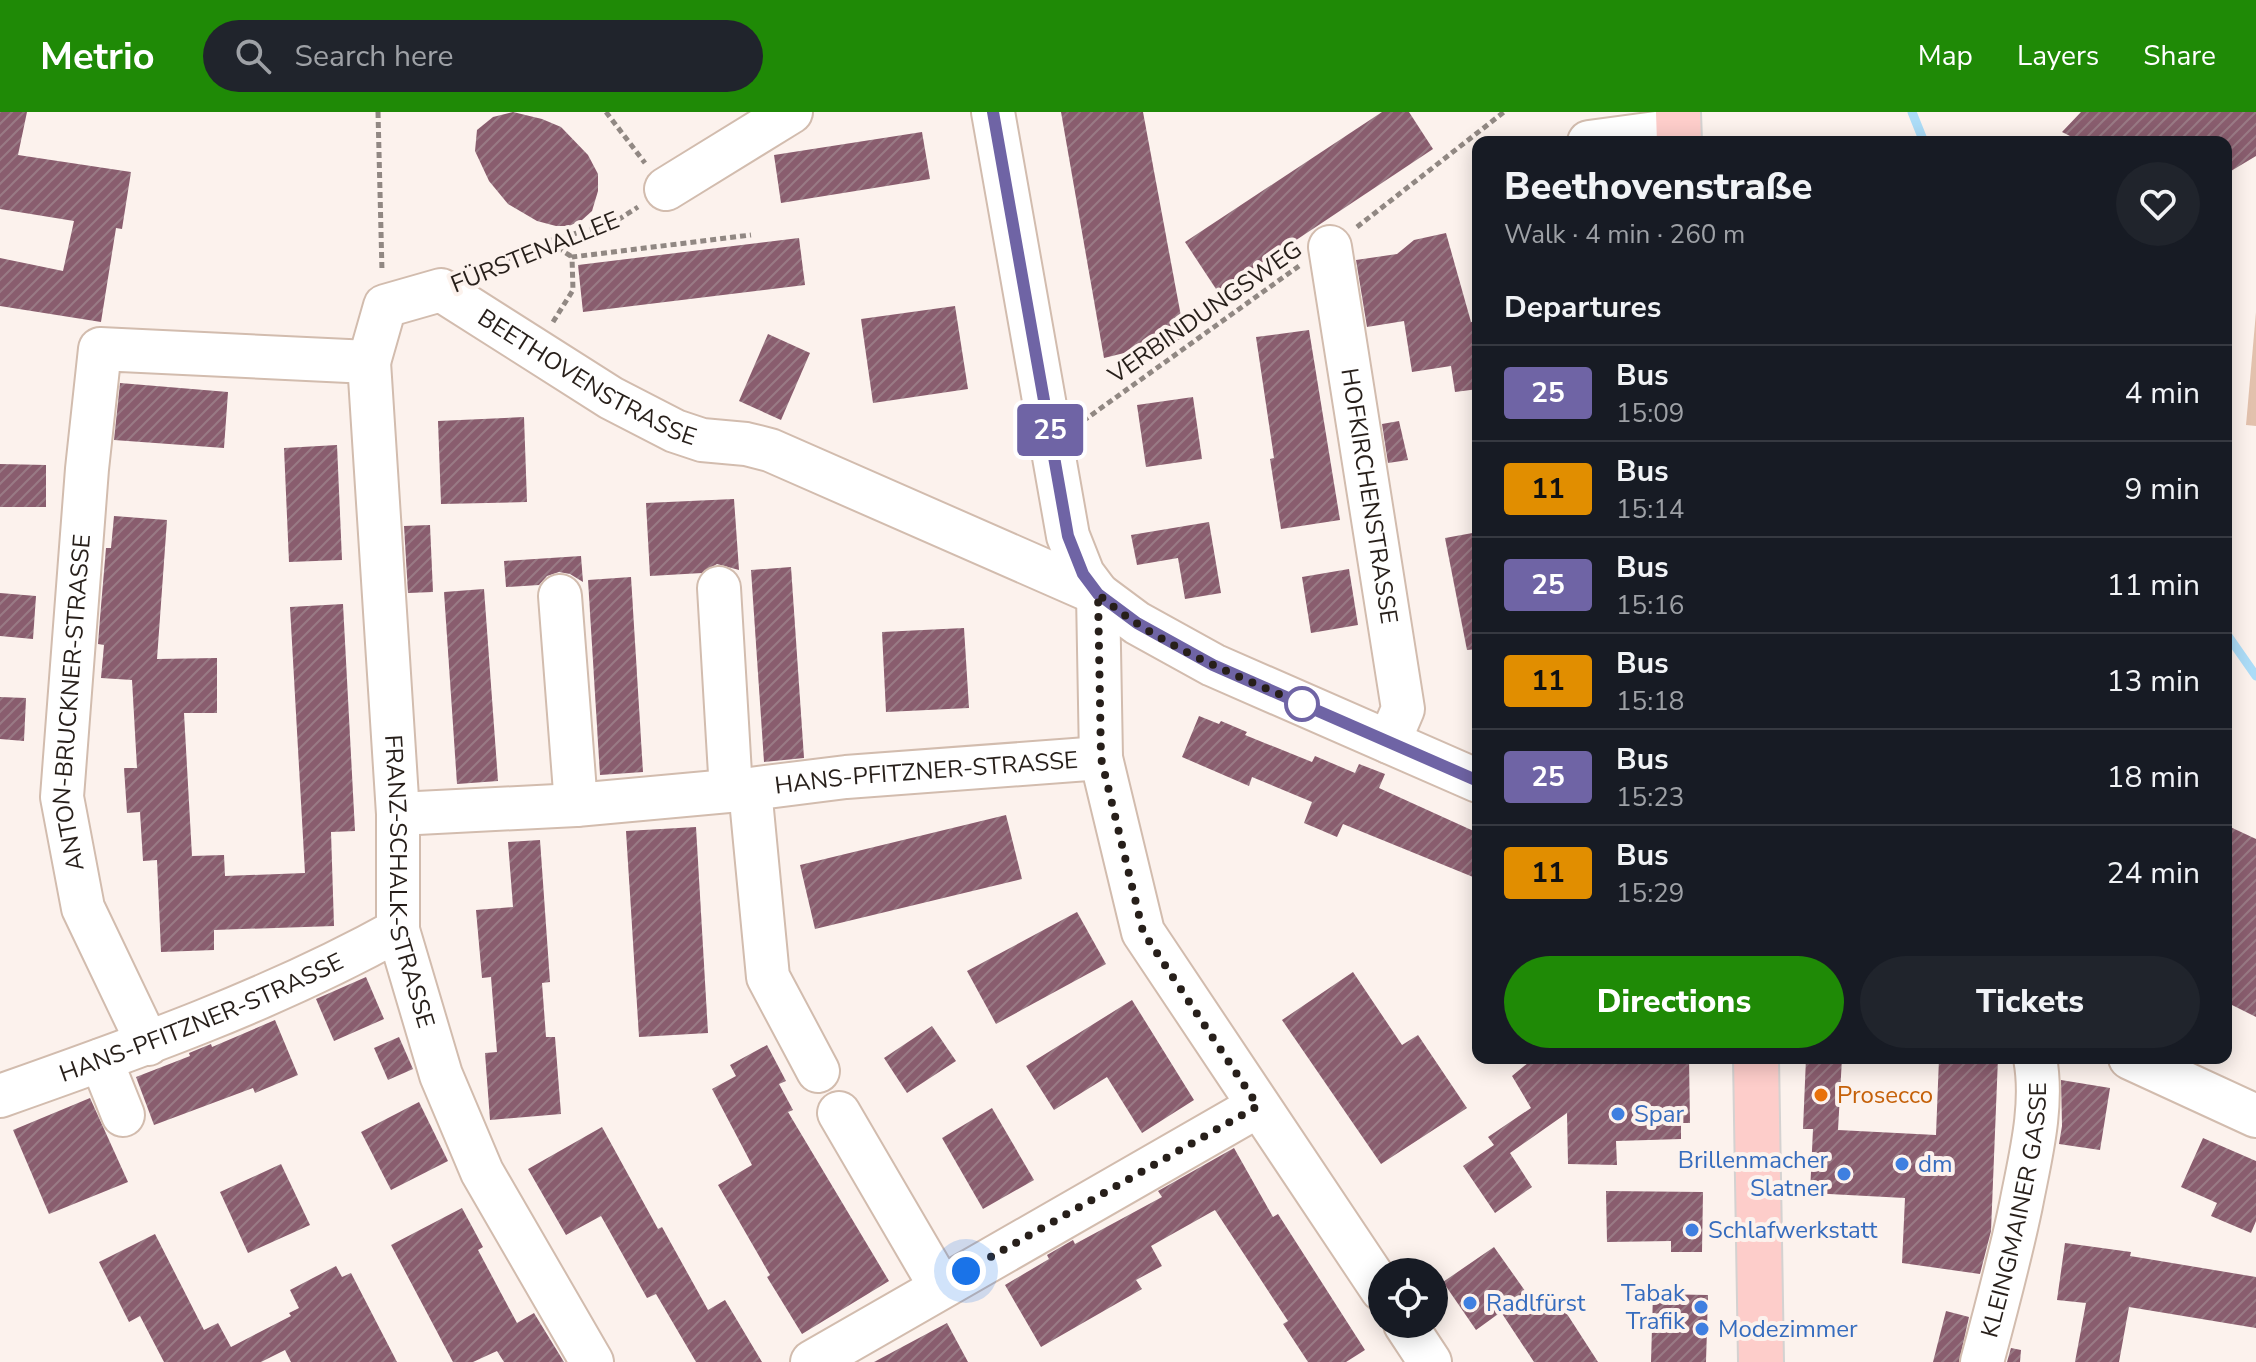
<!DOCTYPE html>
<meta charset="utf-8">
<style>
body{margin:0;font-family:"Nunito Sans",sans-serif;background:#20242c;color:#f1f3f6;height:100vh;display:flex;flex-direction:column;font-size:30px;white-space:nowrap}
*{box-sizing:border-box;margin:0}
p{font-size:26px;color:#9ea1a6}
.icon{flex:none;width:44px;height:44px;fill:none;stroke:currentColor;stroke-width:2;stroke-linecap:round;stroke-linejoin:round}
.map{position:relative;flex:1;overflow:hidden}
.panel{position:absolute;left:1472px;top:24px;width:760px;height:928px;display:flex;flex-direction:column;background:#171b24;border-radius:16px;box-shadow:0 4px 20px #0003}
.panel>*{flex:none}
.badge{padding:0 16px;border-radius:6px;font-size:28px;line-height:52px}
.tools{position:absolute;left:1368px;top:1146px;display:grid;gap:16px}
.tools a{display:grid;place-items:center;width:80px;height:80px;border-radius:50%;background:#171b24;box-shadow:0 4px 20px #0003;font-size:40px}
.you{position:absolute;width:40px;height:40px;margin:-20px;border:6px solid #fff;border-radius:50%;background:#1a73e8;box-shadow:0 0 0 12px #1a73e833}
.map>.badge{position:absolute;translate:-50% -50%;box-shadow:0 0 0 4px #fff}
h2{padding:0 32px;font-size:30px;line-height:72px}
.round{display:grid;place-items:center;flex:none;width:84px;height:84px;border-radius:42px;background:#20242c}
.headline{display:flex;align-items:center;justify-content:space-between;height:136px;padding:0 32px}
h1{font-size:38px;font-weight:800;line-height:60px}
.primary-button{display:flex;gap:16px;margin-top:auto;padding:16px 32px}
.primary-button a{flex:1;height:92px;border-radius:48px;background:#1f8a06;color:#fff;font-size:32px;font-weight:800;line-height:92px;text-align:center}
.primary-button a+a{background:#20242c;color:#f1f3f6}
ul{padding:0;list-style:none}
li{display:flex;align-items:center;gap:24px;height:96px;padding:0 32px;border-top:2px solid #363941}
li div{flex:1}
li b{display:block;font-size:30px}
li em{font-style:normal}
li .badge{min-width:88px;font-weight:700;text-align:center}
header{display:flex;align-items:center;gap:48px;box-sizing:border-box;height:112px;padding:0 40px;background:#1f8a06;color:#fff}
header strong{font-size:38px}
nav{display:flex;gap:44px;margin-inline-start:auto;font-size:28px}
.search{width:560px;height:72px;background:#20242c;display:flex;align-items:center;gap:20px;box-sizing:border-box;padding:0 28px;border-radius:44px;color:#9ea1a6;font-size:30px}
.map>svg:first-child{display:block}
.park{fill:#e2c1ad}
.lines{fill:none;stroke-linecap:round;stroke-linejoin:round}
.stream{stroke:#acdcf7;stroke-width:9}
.building{fill:url(#building-hatch)}
.minor-casing{stroke:#d2bcae;stroke-width:46}
.major-casing{stroke:#d4d2d1;stroke-width:48}
.path{stroke:#918883;stroke-width:5;stroke-dasharray:6 4;stroke-linecap:butt}
.minor{stroke:#fff;stroke-width:42}
.major{stroke:#fdcdca;stroke-width:44}
.line-casing{stroke:#fff;stroke-width:18}
.line{stroke:#6f64a5;stroke-width:12}
.walk{stroke:#271f1a;stroke-width:8;stroke-dasharray:0 14.4}
.stop-dot{fill:#fff;stroke:#6f64a5;stroke-width:4}
.food-dot{fill:#e8710a;stroke:#fcf2ed;stroke-width:3}
.shop-dot{fill:#3f7fe0;stroke:#fcf2ed;stroke-width:3}
.labels{text-anchor:middle;stroke-width:8;stroke-linejoin:round;paint-order:stroke}
.street-label{font-size:24px;fill:#271f1a;stroke:#fcf2ed}
.food-label{font-size:24px;fill:#c56008;stroke:#fcf2ed;text-anchor:start}
.shop-label{font-size:24px;fill:#366cbe;stroke:#fcf2ed;text-anchor:start}
</style>
<header>
<strong>Metrio</strong>
<div class="search"><svg class="icon" aria-label="search" viewBox="0 0 24 24"><circle cx="10" cy="10" r="6"/><path d="M15 15l6 6"/></svg>Search here</div>
<nav><a>Map</a><a>Layers</a><a>Share</a></nav>
</header>
<div class="map">
<svg width="2256" height="1250" viewBox="0 0 2256 1250">
<defs>
<pattern id="building-hatch" width="6" height="6" patternUnits="userSpaceOnUse" patternTransform="scale(2)"><rect width="6" height="6" fill="#895d6e"/><path d="M-1 1l2-2M0 6l6-6M5 7l2-2" fill="none" stroke="#997a85"/></pattern>
</defs>
<rect width="100%" height="100%" fill="#fcf2ed"/>
<!-- park -->
<polygon class="park" points="2256,200 2256,314 2246,313"/>
<g class="lines">
<!-- stream -->
<g class="stream">
<polyline points="1912,0 1924,30"/>
<polyline points="2226,521 2256,564"/>
</g>
</g>
<!-- building -->
<g class="building">
<polygon points="0,0 27,0 18,43 131,60 122,117 116,116 101,210 0,194 0,146 63,159 74,109 0,97"/>
<polygon points="513,0 542,7 561,15 588,43 598,62 598,79 592,99 582,108 569,114 556,114 537,109 508,92 489,69 475,39 477,18 493,5"/>
<polygon points="1061,0 1143,0 1185,226 1104,246"/>
<polygon points="1382,0 1409,0 1433,37 1218,180 1185,130"/>
<polygon points="2081,0 2256,0 2256,44 2226,62 2226,30 2082,30 2062,20"/>
<polygon points="922,20 930,67 781,91 774,43"/>
<polygon points="1446,121 1471,210 1478,209 1478,277 1455,280 1451,254 1412,260 1404,209 1367,215 1356,148 1397,142 1414,128"/>
<polygon points="799,126 805,173 583,200 578,153"/>
<polygon points="955,194 968,277 873,291 861,207"/>
<polygon points="1309,218 1340,408 1281,417 1270,347 1274,346 1256,225"/>
<polygon points="768,222 810,241 781,308 739,289"/>
<polygon points="120,271 228,280 224,336 114,328"/>
<polygon points="1193,285 1202,347 1146,355 1137,293"/>
<polygon points="524,305 527,390 441,392 438,309"/>
<polygon points="1399,309 1408,348 1388,351 1382,312"/>
<polygon points="337,333 342,448 289,450 284,336"/>
<polygon points="0,352 46,353 46,395 0,395"/>
<polygon points="734,387 739,458 717,452 702,461 650,464 646,391"/>
<polygon points="114,404 167,408 157,547 217,546 217,601 184,601 192,744 224,743 225,764 305,761 290,495 343,492 355,719 331,720 334,814 214,818 214,838 161,840 157,748 143,749 140,700 127,701 124,656 137,656 132,568 101,566 104,533 98,532 100,506 106,436 111,436"/>
<polygon points="1209,410 1221,481 1185,487 1178,446 1137,453 1131,423"/>
<polygon points="430,413 433,480 408,481 404,414"/>
<polygon points="1478,420 1478,537 1467,538 1445,426"/>
<polygon points="581,444 583,470 570,462 559,460 547,464 539,473 506,475 504,449"/>
<polygon points="791,455 804,646 764,650 751,458"/>
<polygon points="1349,457 1358,513 1311,521 1302,465"/>
<polygon points="631,465 643,660 600,663 588,468"/>
<polygon points="484,477 498,669 457,672 444,480"/>
<polygon points="0,481 36,484 33,527 0,524"/>
<polygon points="964,516 969,596 886,600 882,520"/>
<polygon points="0,585 26,586 24,629 0,627"/>
<polygon points="1199,604 1219,612 1221,609 1247,620 1245,623 1312,650 1315,644 1355,661 1359,652 1385,662 1379,676 1478,721 1478,767 1343,712 1337,725 1316,716 1304,711 1312,690 1252,665 1249,674 1182,645"/>
<polygon points="1006,703 1022,767 815,817 800,753"/>
<polygon points="2226,713 2256,727 2256,905 2226,890"/>
<polygon points="696,715 708,921 639,925 626,719"/>
<polygon points="540,728 550,870 542,871 546,925 555,925 561,1002 490,1008 485,941 497,940 491,865 482,866 476,798 513,795 508,730"/>
<polygon points="1077,800 1106,852 996,912 967,859"/>
<polygon points="1353,860 1402,933 1418,923 1467,996 1381,1052 1282,908"/>
<polygon points="366,865 384,907 334,929 316,887"/>
<polygon points="1132,888 1194,988 1142,1021 1107,965 1054,998 1026,954"/>
<polygon points="275,908 298,963 255,981 253,976 154,1013 136,965 190,944 189,941 211,932 212,935"/>
<polygon points="932,914 956,949 907,981 884,946"/>
<polygon points="399,925 413,957 388,968 374,936"/>
<polygon points="767,933 786,969 779,972 793,998 788,1000 889,1169 802,1222 767,1165 770,1163 718,1073 752,1053 712,977 736,964 730,953"/>
<polygon points="1534,946 1689,946 1690,1011 1681,1011 1681,1027 1616,1029 1617,1053 1568,1052 1567,1001 1510,1041 1532,1075 1495,1101 1463,1054 1494,1033 1488,1025 1531,996 1512,964"/>
<polygon points="1806,946 1842,946 1838,1018 1936,1023 1939,946 1998,946 1991,1119 1980,1162 1902,1151 1905,1086 1810,1081 1813,1017 1803,1017"/>
<polygon points="2061,968 2110,976 2100,1038 2059,1032 2062,1014"/>
<polygon points="90,986 128,1070 49,1102 13,1018"/>
<polygon points="419,990 448,1049 391,1078 361,1020"/>
<polygon points="992,996 1034,1068 983,1097 942,1026"/>
<polygon points="602,1015 658,1117 662,1115 708,1198 725,1188 762,1250 696,1250 656,1182 647,1186 601,1104 566,1123 528,1057"/>
<polygon points="2203,1026 2256,1049 2256,1109 2251,1121 2211,1104 2217,1091 2181,1075"/>
<polygon points="1234,1036 1273,1105 1278,1102 1365,1238 1346,1250 1308,1250 1283,1212 1288,1209 1215,1098 1151,1134 1162,1154 1136,1168 1142,1177 1041,1235 1005,1173 1049,1147 1047,1143 1073,1128 1075,1132 1162,1085 1158,1079"/>
<polygon points="281,1052 310,1113 248,1141 220,1080"/>
<polygon points="1606,1079 1703,1080 1702,1140 1671,1140 1671,1129 1607,1130"/>
<polygon points="462,1096 483,1135 478,1138 517,1211 534,1201 564,1250 504,1250 497,1239 473,1250 453,1250 391,1133"/>
<polygon points="155,1122 204,1218 218,1211 231,1235 291,1204 289,1201 299,1196 290,1178 336,1154 342,1165 351,1161 397,1250 291,1250 285,1238 261,1250 164,1250 140,1204 129,1210 99,1150"/>
<polygon points="2065,1131 2131,1140 2130,1144 2256,1165 2256,1216 2129,1195 2119,1250 2075,1250 2086,1191 2057,1188"/>
<polygon points="1494,1135 1540,1200 1558,1188 1598,1250 1534,1250 1501,1200 1476,1218 1443,1170"/>
<polygon points="1653,1182 1708,1183 1706,1250 1651,1250"/>
<polygon points="1946,1199 1969,1205 1959,1250 1933,1250"/>
<polygon points="947,1211 968,1250 874,1250"/>
<polygon points="2011,1236 2021,1238 2020,1250 2007,1250"/>
</g>
<g class="lines">
<defs>
<g id="minor">
<polyline points="993,0 1068,424 1083,462 1098,482 1137,511 1213,553 1478,669"/>
<polyline points="1589,30 1679,18"/>
<polyline points="666,77 791,0"/>
<path id="s1" d="M1330,135l73,462 -14,33"/>
<path id="s2" d="M369,250l29,452v116l43,145 41,97 110,190"/>
<polyline points="719,476 731,679"/>
<polyline points="1098,482 1101,646 1143,820 1382,1178"/>
<polyline points="560,484 576,693"/>
<polyline points="750,677 768,865 818,959"/>
<path id="s3" d="M398,702l178,-9 174,-16 96,-12 255,-19"/>
<path id="s4" d="M148,932l-65,-136 -21,-111 25,-328 13,-120 269,13 16,-56 56,-16 170,108 64,33 27,9 44,4 24,6 328,144"/>
<polyline points="2130,946 2256,1004"/>
<polyline points="101,948 123,1003"/>
<path id="s5" d="M0,984c136,-48 272,-96 398,-166"/>
<polyline points="839,1001 940,1174"/>
<polyline points="1405,1212 1430,1250"/>
<polyline points="812,1250 1258,994"/>
<path id="s6" d="M1982,1250c14,-52 28,-104 39,-157 9,-47 23,-99 14,-147"/>
</g>
<g id="major">
<polyline points="1678,0 1679,30"/>
<polyline points="1756,946 1761,1250"/>
</g>
</defs>
<!-- minor casing -->
<use href="#minor" class="minor-casing"/>
<!-- major casing -->
<use href="#major" class="major-casing"/>
<!-- path -->
<g class="path">
<polyline points="378,0 382,159"/>
<polyline points="606,0 645,51"/>
<polyline points="1357,115 1504,0"/>
<polyline points="549,130 572,145"/>
<polyline points="478,160 548,129 613,111 638,95"/>
<polyline points="553,210 573,178 572,145 751,123"/>
<polyline points="1083,309 1299,154"/>
</g>
<!-- minor -->
<use href="#minor" class="minor"/>
<!-- major -->
<use href="#major" class="major"/>
</g>
<g class="lines">
<defs>
<polyline id="line" points="993,0 1068,424 1083,462 1098,482 1137,511 1213,553 1478,669"/>
</defs>
<!-- line casing -->
<use href="#line" class="line-casing"/>
<!-- line -->
<use href="#line" class="line"/>
<!-- walk -->
<path class="walk" d="M966,1159l292,-165 -115,-174 -42,-174 -3,-164c58,51 134,79 204,110"/>
</g>
<!-- markers -->
<circle class="stop-dot" cx="1302" cy="592" r="16"/>
<circle class="food-dot" cx="1821" cy="983" r="8"/>
<g class="shop-dot">
<circle cx="1618" cy="1002" r="8"/>
<circle cx="1902" cy="1052" r="8"/>
<circle cx="1844" cy="1062" r="8"/>
<circle cx="1692" cy="1118" r="8"/>
<circle cx="1470" cy="1191" r="8"/>
<circle cx="1701" cy="1195" r="8"/>
<circle cx="1702" cy="1217" r="8"/>
</g>
<g class="labels">
<!-- street labels -->
<g class="street-label">
<text transform="translate(535 140) rotate(-22)" y="8">FÜRSTENALLEE</text>
<text transform="translate(1205 200) rotate(-35)" y="8">VERBINDUNGSWEG</text>
<text dy="8" stroke="none"><textPath href="#s4" startOffset="1270">BEETHOVENSTRASSE</textPath></text>
<text dy="8" stroke="none"><textPath href="#s1" startOffset="252">HOFKIRCHENSTRASSE</textPath></text>
<text dy="8" stroke="none"><textPath href="#s4" startOffset="358">ANTON-BRUCKNER-STRASSE</textPath></text>
<text dy="8" stroke="none"><textPath href="#s3" startOffset="530">HANS-PFITZNER-STRASSE</textPath></text>
<text dy="8" stroke="none"><textPath href="#s2" startOffset="522">FRANZ-SCHALK-STRASSE</textPath></text>
<text dy="8" stroke="none"><textPath href="#s5" startOffset="216">HANS-PFITZNER-STRASSE</textPath></text>
<text dy="8" stroke="none"><textPath href="#s6" startOffset="156">KLEINGMAINER GASSE</textPath></text>
</g>
<!-- food labels -->
<g class="food-label">
<text x="1837" y="991">Prosecco</text>
</g>
<!-- shop labels -->
<g class="shop-label">
<text x="1634" y="1010">Spar</text>
<text x="1828" y="1056" text-anchor="end">Brillenmacher<tspan x="1828" dy="28">Slatner</tspan></text>
<text x="1918" y="1060">dm</text>
<text x="1708" y="1126">Schlafwerkstatt</text>
<text x="1685" y="1189" text-anchor="end">Tabak<tspan x="1685" dy="28">Trafik</tspan></text>
<text x="1486" y="1199">Radlfürst</text>
<text x="1718" y="1225">Modezimmer</text>
</g>
</g>
</svg>
<div class="tools">
<a><svg class="icon" aria-label="locate" viewBox="0 0 24 24"><circle cx="12" cy="12" r="6"/><path d="M12 2v4M12 18v4M2 12h4M18 12h4"/></svg></a>
</div>
<div class="you" style="left:966px;top:1159px"></div>
<b class="badge" style="left:1050px;top:318px;background:#6f64a5;color:#fff">25</b>
<section class="panel">
<div class="headline"><div><h1>Beethovenstraße</h1><p>Walk · 4 min · 260 m</p></div><a class="round"><svg class="icon" aria-label="heart" viewBox="0 0 24 24"><path d="M12 20l-8-8c-3-5 5-10 8-4 3-6 11-1 8 4z"/></svg></a></div>
<h2>Departures</h2>
<ul>
<li><span class="badge" style="background:#6f64a5;color:#fff">25</span><div><b>Bus</b><p>15:09</p></div><em>4 min</em></li>
<li><span class="badge" style="background:#e18e00;color:#111">11</span><div><b>Bus</b><p>15:14</p></div><em>9 min</em></li>
<li><span class="badge" style="background:#6f64a5;color:#fff">25</span><div><b>Bus</b><p>15:16</p></div><em>11 min</em></li>
<li><span class="badge" style="background:#e18e00;color:#111">11</span><div><b>Bus</b><p>15:18</p></div><em>13 min</em></li>
<li><span class="badge" style="background:#6f64a5;color:#fff">25</span><div><b>Bus</b><p>15:23</p></div><em>18 min</em></li>
<li><span class="badge" style="background:#e18e00;color:#111">11</span><div><b>Bus</b><p>15:29</p></div><em>24 min</em></li>
</ul>
<div class="primary-button"><a>Directions</a><a>Tickets</a></div>
</section>
</div>
